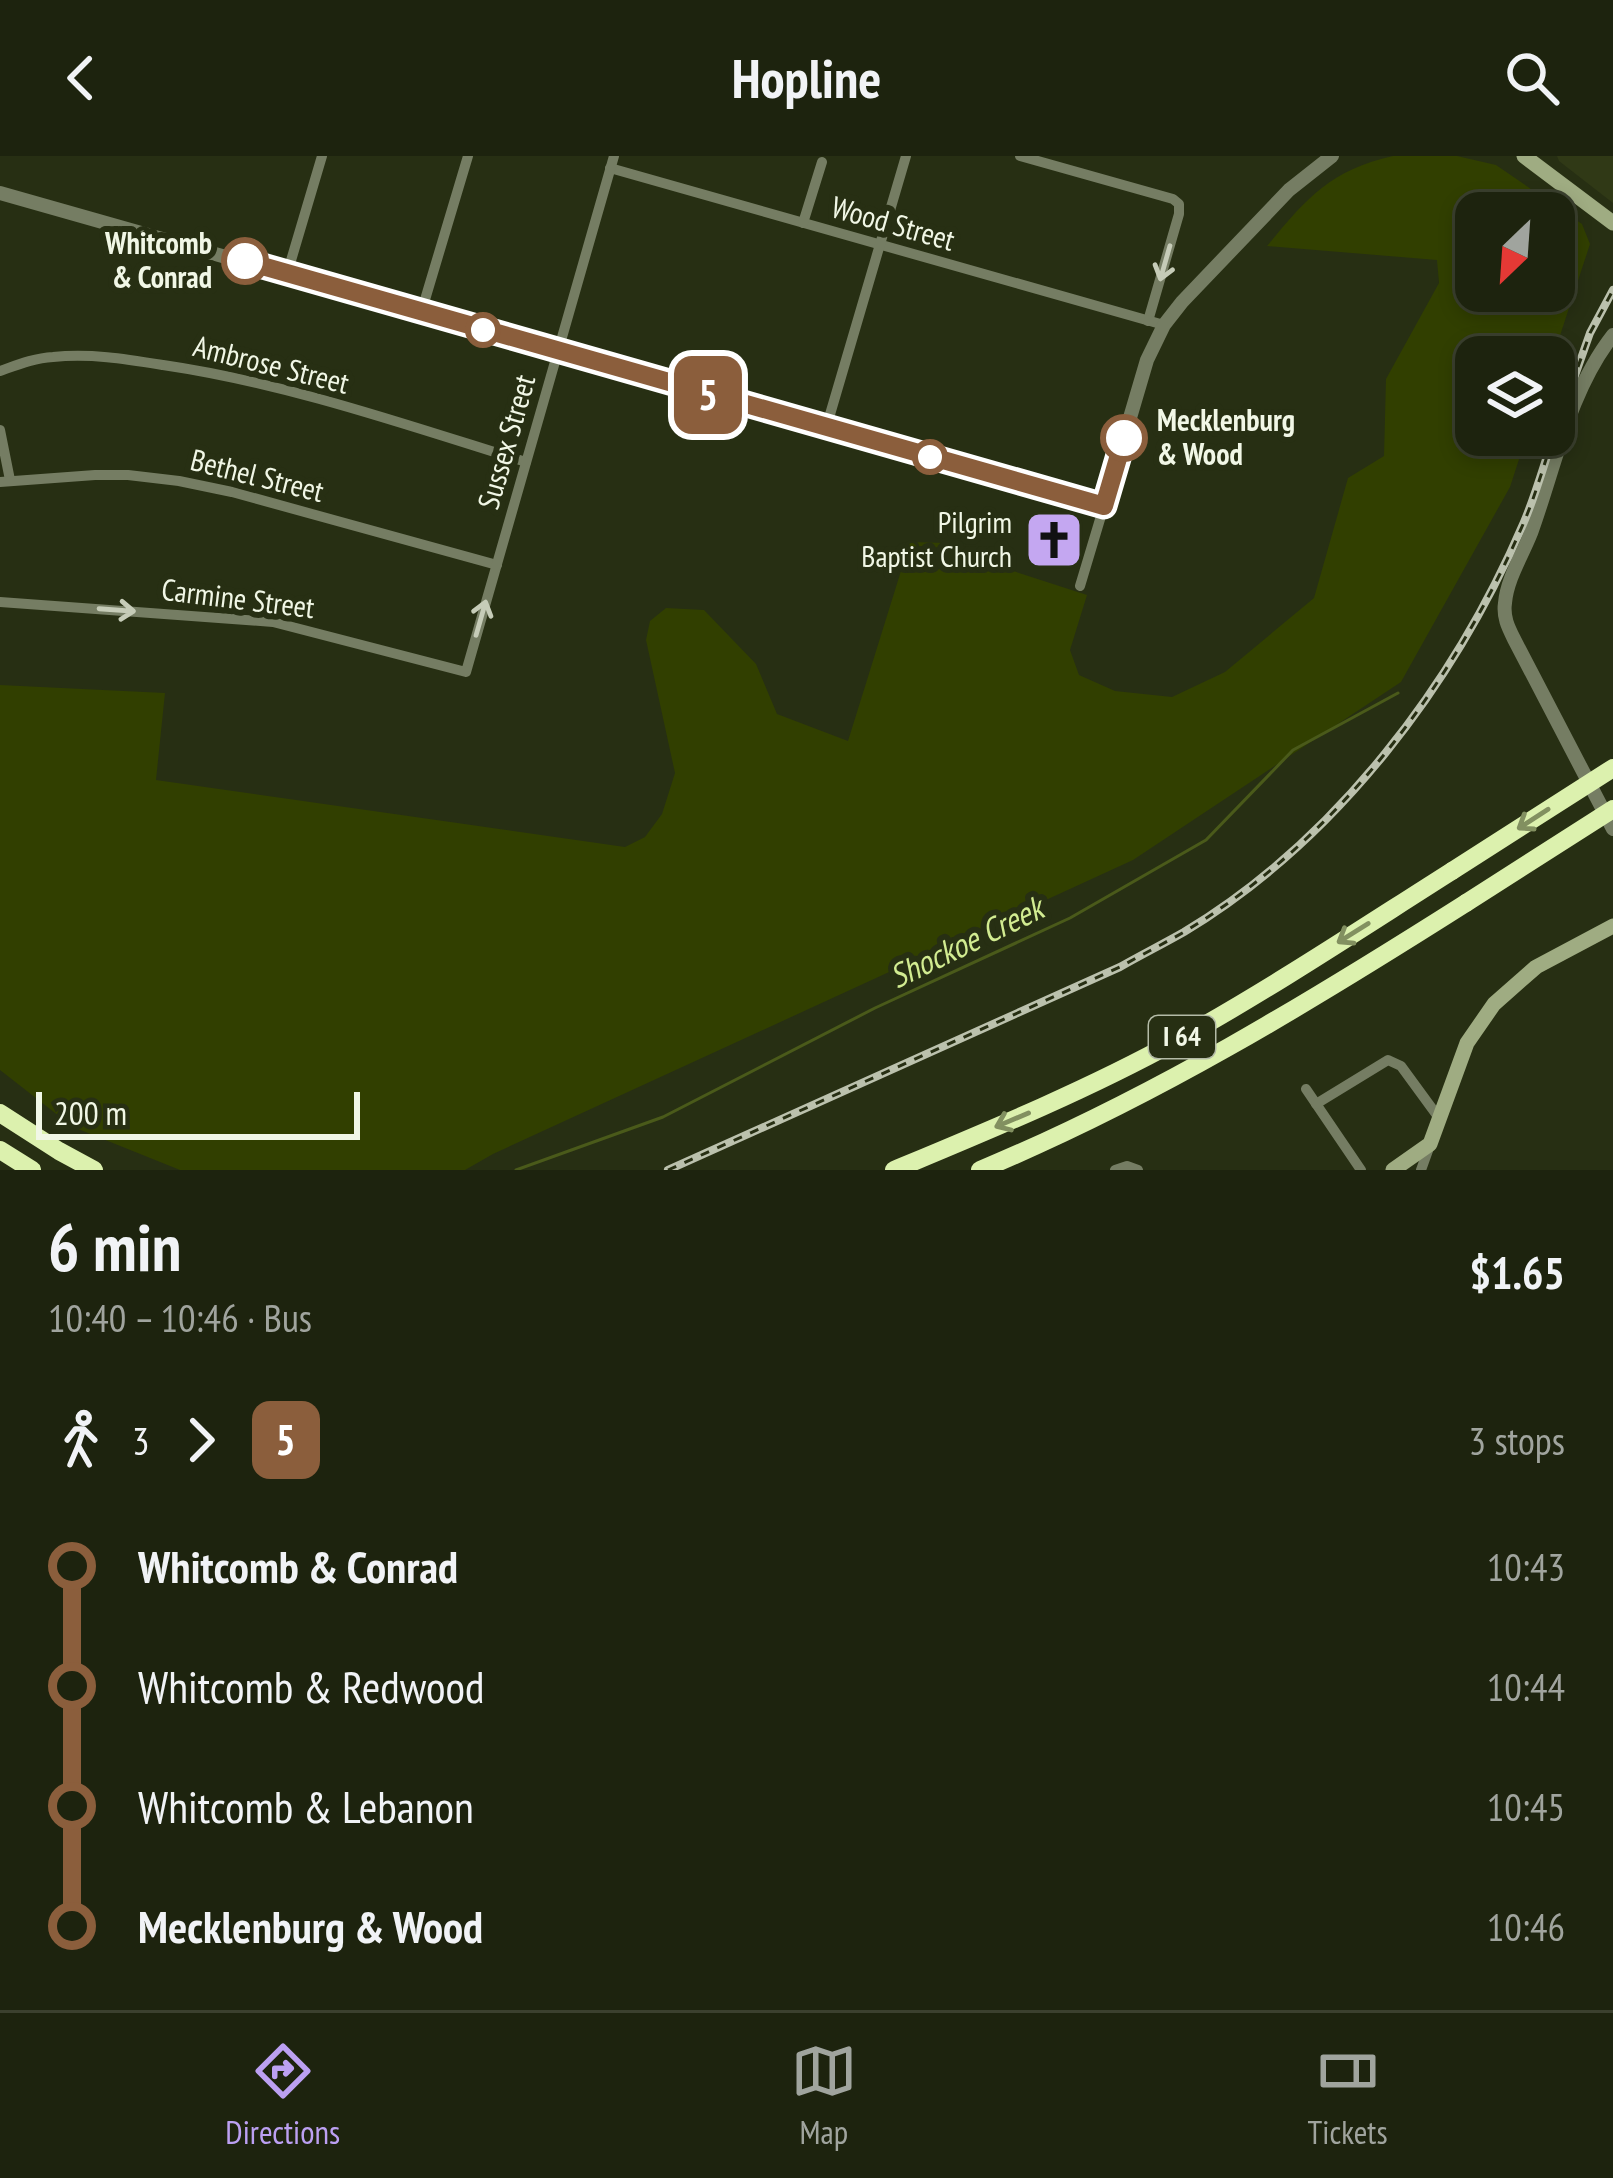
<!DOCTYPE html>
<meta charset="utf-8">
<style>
body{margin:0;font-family:"PT Sans Narrow",sans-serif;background:#252b17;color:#f1f3f6;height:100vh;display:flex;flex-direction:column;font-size:45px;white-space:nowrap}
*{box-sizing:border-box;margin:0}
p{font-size:39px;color:#a0a49e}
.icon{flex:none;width:66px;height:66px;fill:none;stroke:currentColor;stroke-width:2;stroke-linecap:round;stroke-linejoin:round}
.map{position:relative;height:1014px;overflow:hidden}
.sheet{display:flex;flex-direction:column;background:#1d230e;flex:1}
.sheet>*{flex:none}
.badge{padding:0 24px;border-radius:18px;font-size:42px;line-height:78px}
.needle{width:78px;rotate:205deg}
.buttons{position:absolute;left:1455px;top:36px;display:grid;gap:24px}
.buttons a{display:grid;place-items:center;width:120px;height:120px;border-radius:24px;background:#1d230e;box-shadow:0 6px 18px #0003,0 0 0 3px #3b402e;font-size:60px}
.scale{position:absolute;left:36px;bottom:30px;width:324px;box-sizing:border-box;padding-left:12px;border:6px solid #f1f7e6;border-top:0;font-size:33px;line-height:42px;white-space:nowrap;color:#f1f7e6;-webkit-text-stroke:9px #272f13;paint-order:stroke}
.map>.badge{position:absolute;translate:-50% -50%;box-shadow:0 0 0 6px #fff}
.legs{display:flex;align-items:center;gap:18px;height:132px;padding:0 48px;font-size:39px}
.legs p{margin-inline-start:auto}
.summary{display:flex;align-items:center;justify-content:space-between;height:204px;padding:0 48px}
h1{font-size:66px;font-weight:600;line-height:90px}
ul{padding:0 48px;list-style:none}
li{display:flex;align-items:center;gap:42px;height:120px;font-size:45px}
li i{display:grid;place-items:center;width:18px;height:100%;margin:0 15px;background:currentColor}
li i::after{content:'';width:30px;height:30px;margin:-15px;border:9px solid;border-radius:50%;background:#1d230e}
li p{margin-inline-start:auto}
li:first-child i{background:linear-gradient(#0000 50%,currentColor 0)}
li:last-child i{background:linear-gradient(currentColor 50%,#0000 0)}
header{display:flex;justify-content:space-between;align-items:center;height:156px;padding:0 48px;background:#1d230e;font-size:54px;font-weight:600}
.menu{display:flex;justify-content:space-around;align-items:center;height:168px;border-top:3px solid #3b402e;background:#1d230e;font-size:33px;color:#a0a49e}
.menu a{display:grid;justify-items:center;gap:6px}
.menu .active{color:#bca0f2}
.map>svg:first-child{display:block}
.built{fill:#303916}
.green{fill:#313f00;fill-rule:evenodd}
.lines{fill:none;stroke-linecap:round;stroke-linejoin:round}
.stream{stroke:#4a5a1a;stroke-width:3}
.minor{stroke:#757d63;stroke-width:10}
.tertiary{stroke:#757d63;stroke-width:14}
.secondary{stroke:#9fac82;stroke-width:15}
.motorway{stroke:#dcf1ae;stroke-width:18}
.rail-casing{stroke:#bbc1ad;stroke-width:8}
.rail{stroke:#272f13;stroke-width:3;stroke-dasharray:9;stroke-linecap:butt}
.motorway-bridge{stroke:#dcf1ae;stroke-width:18}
.oneway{stroke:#c6ccb8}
.oneway2{stroke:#829060}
.line-1-casing{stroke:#fff;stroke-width:27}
.line-1{stroke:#8b5e3c;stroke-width:18}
.stop-1-dot{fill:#fff;stroke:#8b5e3c;stroke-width:6}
.labels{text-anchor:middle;stroke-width:12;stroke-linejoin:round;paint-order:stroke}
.shield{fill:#272f13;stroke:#b4bba7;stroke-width:3}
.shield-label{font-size:27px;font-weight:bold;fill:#f1f7e6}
.street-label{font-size:30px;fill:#f1f7e6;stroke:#272f13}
.stop-label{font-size:30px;font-weight:bold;fill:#f1f7e6;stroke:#272f13;text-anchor:end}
.poi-label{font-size:30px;fill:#f1f7e6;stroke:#272f13;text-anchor:end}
.water-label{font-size:33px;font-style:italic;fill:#d2ec91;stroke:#272f13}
</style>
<header><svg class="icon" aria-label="back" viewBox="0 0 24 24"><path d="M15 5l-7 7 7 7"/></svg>Hopline<svg class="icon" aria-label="search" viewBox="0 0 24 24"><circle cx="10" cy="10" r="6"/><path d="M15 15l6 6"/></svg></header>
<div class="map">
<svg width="1613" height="1014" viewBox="0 0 1613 1014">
<rect width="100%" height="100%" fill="#272f13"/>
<!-- built -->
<polygon class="built" points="1557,0 1613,0 1613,47 1559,5"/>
<!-- green -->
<path class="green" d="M1393,0h64l39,9 86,59 8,20 -37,113h-77v78h51l-17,52 -109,195 -268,178 -640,294 -28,16h-285l-107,-43 -73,-57v-385l165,8 -9,87 469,67 20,-10 17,-23 13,-41 -29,-133 4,-19 16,-13 38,2 52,54 21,50 71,27 62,-199 37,1 29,16 111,36 -17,55 9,25 36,16 57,6 53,-25 89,-74 34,-120 36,-22 2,-77 53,-96 -2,-23 -170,-14c39,-47 63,-76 126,-90zM1476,57h78v78h-78z"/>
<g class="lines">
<!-- stream -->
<polyline class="stream" points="516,1014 663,961 875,852 1070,762 1206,684 1293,594 1398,537"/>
<!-- minor -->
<g class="minor">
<polyline points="1020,0 1173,43 1179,48 1179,58 1148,165"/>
<polyline points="610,12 1164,169"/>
<polyline points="803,67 822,6"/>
<polyline points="287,118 322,0"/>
<polyline points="421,157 468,0"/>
<path d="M0,215c17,-6 34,-13 53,-14 37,-4 73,2 110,8 123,18 244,60 363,97"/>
<polyline points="826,272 906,0"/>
<polyline points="0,274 10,324"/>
<polyline points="0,326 95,319 128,319 179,325 232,336 497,409"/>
<polyline points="1080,430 1104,350"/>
<polyline points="0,446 273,466 466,516 614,0"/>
<polyline points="1306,933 1361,1014"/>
<polyline points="1316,948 1388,904 1401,910 1439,962"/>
<polyline points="1115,1014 1127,1010 1138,1014"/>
<polyline points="1421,1014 1430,989"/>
</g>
<!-- tertiary -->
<g class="tertiary">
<polyline points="0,37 1104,350 1147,204 1164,169 1182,146 1289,34 1332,0"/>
<path d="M1613,179c-44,56 -58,132 -82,198 -9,23 -24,46 -26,70 -2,14 3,24 9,36l99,190"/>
</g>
<!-- secondary -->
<g class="secondary">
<polyline points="1524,0 1613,67"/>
<polyline points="1393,1014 1430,988 1467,887 1494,848 1536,811 1613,770"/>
</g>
<!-- motorway -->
<g class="motorway">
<polyline points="0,957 59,995 94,1014"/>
<polyline points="0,994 32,1014"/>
<path d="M894,1014c96,-40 193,-80 284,-130 94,-52 184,-112 274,-169"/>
<path d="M980,1014c171,-71 330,-168 486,-267"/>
</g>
<defs>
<g id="rail">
<polyline points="1554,279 1590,177 1613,134"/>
<path d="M668,1014l452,-203c21,-12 43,-23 64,-35 153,-92 271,-249 340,-410 12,-28 20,-58 30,-87"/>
</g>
</defs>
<!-- rail casing -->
<use href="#rail" class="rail-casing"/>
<!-- rail -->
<use href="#rail" class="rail"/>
<!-- motorway-bridge -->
<g class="motorway-bridge">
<polyline points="1452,715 1613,612"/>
<polyline points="1466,747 1613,653"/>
</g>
</g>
<!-- one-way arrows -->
<defs><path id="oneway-shaft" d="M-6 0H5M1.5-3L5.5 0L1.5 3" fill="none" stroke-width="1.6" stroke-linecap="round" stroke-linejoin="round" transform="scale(3)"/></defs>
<g class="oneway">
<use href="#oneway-shaft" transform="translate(1165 107) rotate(106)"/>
<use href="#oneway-shaft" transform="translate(117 454) rotate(4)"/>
<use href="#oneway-shaft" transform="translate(481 462) rotate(-74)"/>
</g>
<g class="oneway2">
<use href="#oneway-shaft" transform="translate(1533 663) rotate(147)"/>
<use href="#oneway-shaft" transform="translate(1353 777) rotate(148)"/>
<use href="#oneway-shaft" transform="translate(1012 964) rotate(157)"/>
</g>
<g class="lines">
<defs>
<polyline id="line-1" points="245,105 1104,350 1124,282"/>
</defs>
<!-- line-1 casing -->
<use href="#line-1" class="line-1-casing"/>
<!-- line-1 -->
<use href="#line-1" class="line-1"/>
</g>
<!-- icons -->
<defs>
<symbol id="church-square" viewBox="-11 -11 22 22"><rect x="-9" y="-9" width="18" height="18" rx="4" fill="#c4a7f1" stroke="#272f13"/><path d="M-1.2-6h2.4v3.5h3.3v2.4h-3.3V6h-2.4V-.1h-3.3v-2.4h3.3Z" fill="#111"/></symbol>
</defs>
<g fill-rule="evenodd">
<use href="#church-square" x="1021" y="351" width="66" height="66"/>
</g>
<!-- markers -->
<g class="stop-1-dot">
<circle cx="245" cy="105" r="21"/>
<circle cx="483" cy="174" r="15"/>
<circle cx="1124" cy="282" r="21"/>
<circle cx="930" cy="301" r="15"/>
</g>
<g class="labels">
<!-- shield labels -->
<rect class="shield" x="1149" y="860" width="66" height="42" rx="9"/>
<g class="shield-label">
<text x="1182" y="890">I 64</text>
</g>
<!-- street labels -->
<g class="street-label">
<text transform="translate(893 68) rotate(16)" y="10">Wood Street</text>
<text transform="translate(271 209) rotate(14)" y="10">Ambrose Street</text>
<text transform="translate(507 286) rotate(-74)" y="10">Sussex Street</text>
<text transform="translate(257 320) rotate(14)" y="10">Bethel Street</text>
<text transform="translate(238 443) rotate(7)" y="10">Carmine Street</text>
</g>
<!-- stop labels -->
<g class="stop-label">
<text x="212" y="98">Whitcomb<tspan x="212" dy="34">&amp; Conrad</tspan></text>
<text x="1157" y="275" text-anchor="start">Mecklenburg<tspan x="1157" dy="34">&amp; Wood</tspan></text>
</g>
<!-- poi labels -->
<g class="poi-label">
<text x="1012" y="377">Pilgrim<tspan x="1012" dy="34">Baptist Church</tspan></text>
</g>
<!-- water labels -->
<g class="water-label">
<text transform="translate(966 786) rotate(-26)" y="12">Shockoe Creek</text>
</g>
</g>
</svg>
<div class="buttons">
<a><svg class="needle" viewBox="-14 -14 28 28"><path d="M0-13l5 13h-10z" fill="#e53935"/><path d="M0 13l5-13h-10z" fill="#a0a49e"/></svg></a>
<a><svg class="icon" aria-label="layers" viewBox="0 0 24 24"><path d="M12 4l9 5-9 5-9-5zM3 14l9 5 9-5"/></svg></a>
</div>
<div class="scale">200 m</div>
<b class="badge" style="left:708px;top:239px;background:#8b5e3c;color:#fff">5</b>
</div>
<section class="sheet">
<div class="summary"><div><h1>6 min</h1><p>10:40 – 10:46 · Bus</p></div><b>$1.65</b></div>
<div class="legs"><svg class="icon" aria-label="walk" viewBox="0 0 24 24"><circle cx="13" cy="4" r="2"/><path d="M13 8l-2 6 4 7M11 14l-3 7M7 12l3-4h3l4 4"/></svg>3<svg class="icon" aria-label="forward" viewBox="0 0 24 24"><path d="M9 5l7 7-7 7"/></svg><b class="badge" style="background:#8b5e3c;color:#fff">5</b><p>3 stops</p></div>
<ul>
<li><i style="color:#8b5e3c"></i><b>Whitcomb &amp; Conrad</b><p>10:43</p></li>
<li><i style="color:#8b5e3c"></i><span>Whitcomb &amp; Redwood</span><p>10:44</p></li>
<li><i style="color:#8b5e3c"></i><span>Whitcomb &amp; Lebanon</span><p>10:45</p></li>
<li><i style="color:#8b5e3c"></i><b>Mecklenburg &amp; Wood</b><p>10:46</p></li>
</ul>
</section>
<nav class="menu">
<a class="active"><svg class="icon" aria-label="directions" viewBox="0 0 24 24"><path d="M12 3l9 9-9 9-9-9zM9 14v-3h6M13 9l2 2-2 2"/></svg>Directions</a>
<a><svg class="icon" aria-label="map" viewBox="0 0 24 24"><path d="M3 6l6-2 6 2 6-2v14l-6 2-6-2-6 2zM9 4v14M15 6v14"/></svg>Map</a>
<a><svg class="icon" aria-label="tickets" viewBox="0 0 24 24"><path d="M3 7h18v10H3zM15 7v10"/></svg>Tickets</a>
</nav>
